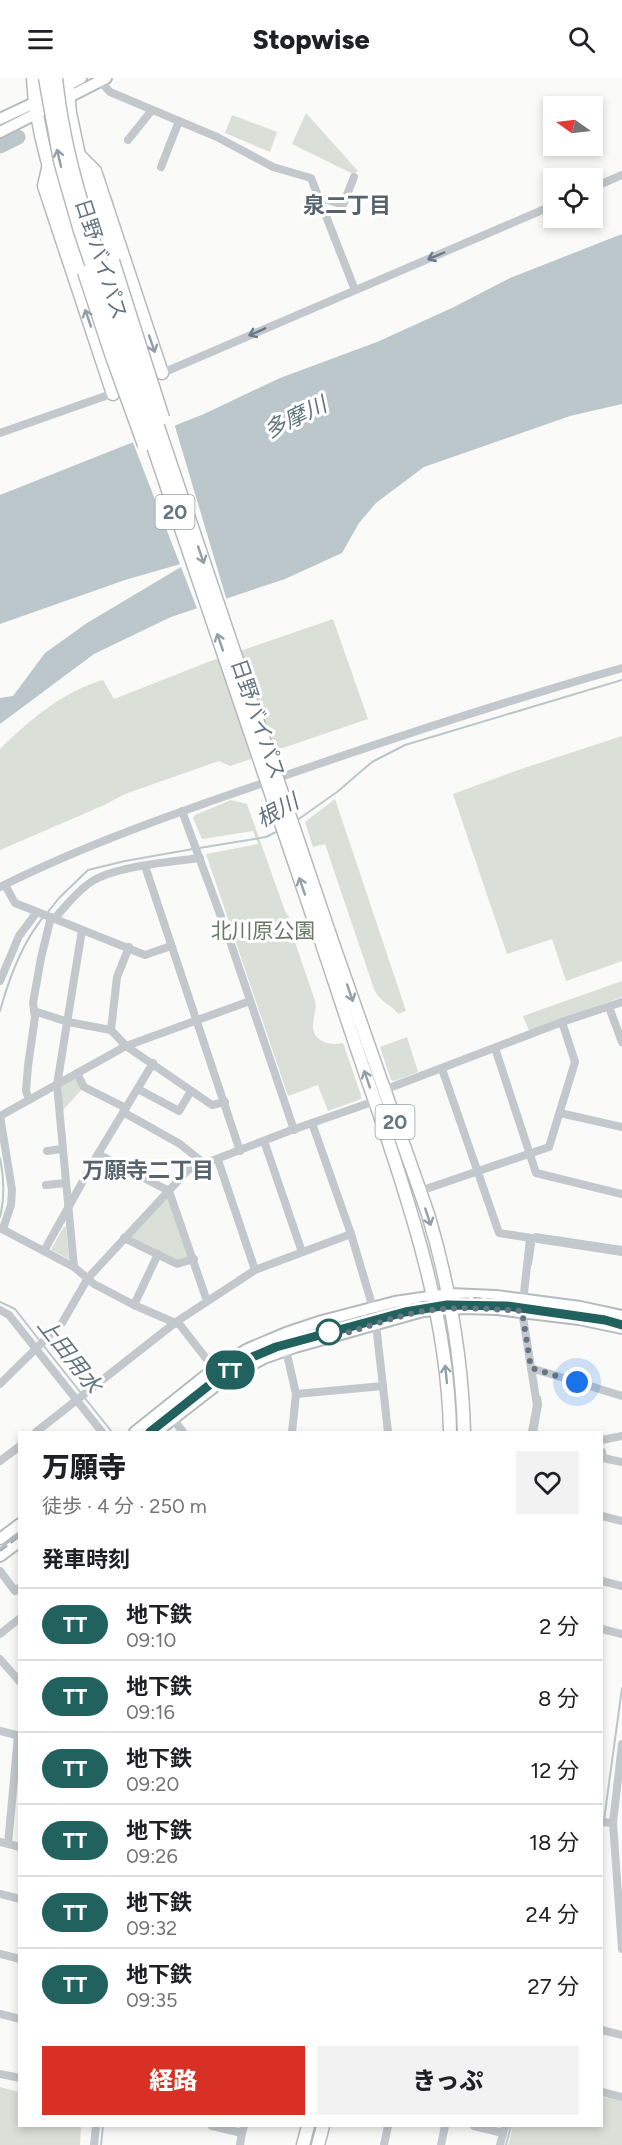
<!DOCTYPE html>
<html lang="ja">
<meta charset="utf-8">
<style>
body{margin:0;font-family:Figtree,"Noto Sans JP",sans-serif;background:#f2f2f2;color:#202124;height:100vh;display:flex;flex-direction:column;font-size:22px;white-space:nowrap}
*{box-sizing:border-box;margin:0}
p{font-size:20px;color:#757577}
.icon{flex:none;width:33px;height:33px;fill:none;stroke:currentColor;stroke-width:2;stroke-linecap:round;stroke-linejoin:round}
.map{position:relative;flex:1;overflow:hidden}
.side{position:absolute;left:18px;top:1353px;width:585px;height:696px;display:flex;flex-direction:column;background:#fff;border-radius:0px;box-shadow:0 3px 9px #0003}
.side>*{flex:none}
.badge{padding:0 12px;border-radius:20px;font-size:21px;line-height:39px}
.needle{width:39px;rotate:284deg}
.controls{position:absolute;left:543px;top:18px;display:grid;gap:12px}
.controls a{display:grid;place-items:center;width:60px;height:60px;border-radius:0px;background:#fff;box-shadow:0 3px 9px #0003;font-size:30px}
.you{position:absolute;width:30px;height:30px;margin:-15px;border:4px solid #fff;border-radius:50%;background:#1a73e8;box-shadow:0 0 0 9px #1a73e833}
.map>.badge{position:absolute;translate:-50% -50%;box-shadow:0 0 0 3px #fff}
h2{padding:0 24px;font-size:22px;line-height:54px}
.round{display:grid;place-items:center;flex:none;width:63px;height:63px;border-radius:0px;background:#f2f2f2}
.headline{display:flex;align-items:center;justify-content:space-between;height:102px;padding:0 24px}
h1{font-size:28px;font-weight:800;line-height:45px}
.primary-button{display:flex;gap:12px;margin-top:auto;padding:12px 24px}
.primary-button a{flex:1;height:69px;border-radius:0px;background:#d93025;color:#fff;font-size:24px;font-weight:800;line-height:69px;text-align:center}
.primary-button a+a{background:#f2f2f2;color:#202124}
ul{padding:0;list-style:none}
li{display:flex;align-items:center;gap:18px;height:72px;padding:0 24px;border-top:2px solid #e0e0e0}
li div{flex:1}
li b{display:block;font-size:22px}
li em{font-style:normal}
li .badge{min-width:66px;font-weight:700;text-align:center}
header{display:flex;justify-content:space-between;align-items:center;height:78px;padding:0 24px;background:#fff;font-size:27px;font-weight:800}
.map>svg:first-child{display:block}
.green{fill:#dadfd7}
.water{fill:#bbc7cb}
.pier{fill:#fafaf8}
.lines{fill:none;stroke-linecap:round;stroke-linejoin:round}
.stream{stroke:#bbc7cb;stroke-width:2}
.river{stroke:#bbc7cb;stroke-width:15}
.major-casing{stroke:#b5babe;stroke-width:14}
.highway-casing{stroke:#b4b9bd;stroke-width:15}
.minor{stroke:#c3c8cc;stroke-width:8}
.major{stroke:#fff;stroke-width:10}
.highway{stroke:#fff;stroke-width:12}
.rail{stroke:#a2aab0;stroke-width:2;stroke-dasharray:9 4.5;stroke-linecap:butt}
.highway-bridge-casing{stroke:#b4b9bd;stroke-width:15;stroke-linecap:butt}
.highway-bridge{stroke:#fff;stroke-width:12}
.oneway{stroke:#939fa8}
.oneway2{stroke:#6a7a87}
.line-casing{stroke:#fff;stroke-width:14}
.line{stroke:#22625e;stroke-width:9}
.walk{stroke:#657683;stroke-width:6;stroke-dasharray:0 10.8}
.stop-dot{fill:#fff;stroke:#22625e;stroke-width:3}
.labels{text-anchor:middle;stroke-width:6;stroke-linejoin:round;paint-order:stroke}
.shield{fill:#fff;stroke:#939fa8;stroke-width:1.5}
.shield-label{font-size:20px;font-weight:bold;fill:#657683}
.street-label{font-size:21px;fill:#657683;stroke:#fff}
.park-label{font-size:21px;fill:#687a64;stroke:#fff}
.neighbourhood-label{font-size:22px;font-weight:bold;fill:#57646e;stroke:#fff}
.water-label{font-size:22px;font-style:italic;fill:#60757c;stroke:#fff}
</style>
<header><svg class="icon" aria-label="menu" viewBox="0 0 24 24"><path d="M4 6h16M4 12h16M4 18h16"/></svg>Stopwise<svg class="icon" aria-label="search" viewBox="0 0 24 24"><circle cx="10" cy="10" r="6"/><path d="M15 15l6 6"/></svg></header>
<div class="map">
<svg width="622" height="2067" viewBox="0 0 622 2067">
<rect width="100%" height="100%" fill="#fafaf8"/>
<!-- green -->
<g class="green">
<polygon points="306,35 358,93 353,96 292,66"/>
<polygon points="232,37 277,54 270,74 225,55"/>
<path d="M333,541l35,100 -138,47 -11,-5 -94,33 -23,12 -102,44v-101c28,-28 64,-58 103,-69l11,19 94,-37z"/>
<polygon points="622,658 622,883 566,903 552,861 507,876 453,716 518,692"/>
<path d="M335,721l71,212 -8,3c-7,-11 -16,-9 -24,-25l-49,-145 -12,3 -8,-25z"/>
<path d="M231,722l16,4 38,107 4,6 4,19 22,65c2,9 -2,16 -2,25 0,16 17,20 30,17l18,52v4l-33,12 -10,-26 -30,11 -82,-242 52,-10 -5,-13 -51,8 -9,-21 2,-3z"/>
<polygon points="622,903 622,919 529,953 523,938"/>
<polygon points="407,959 418,994 395,1003 391,1002 380,969"/>
<polygon points="77,995 84,1009 63,1032 57,1007"/>
<polygon points="169,1113 194,1181 177,1186 124,1160"/>
<polygon points="64,1148 66,1149 69,1181 51,1172"/>
<polygon points="0,2009 19,2014 20,2048 81,2048 80,2067 0,2067"/>
<polygon points="602,2019 622,2023 622,2067 508,2067 513,2048 602,2048"/>
</g>
<!-- water -->
<polygon class="water" points="622,156 622,326 570,338 424,389 376,425 359,445 342,475 285,501 171,539 94,576 0,646 0,620 13,618 45,575 87,545 191,483 125,502 0,546 0,417 204,336 280,300 377,264 454,229 510,200"/>
<!-- pier -->
<polygon class="pier" points="174,345 227,523 198,533 132,362"/>
<g class="lines">
<!-- stream -->
<g class="stream">
<polyline points="296,743 337,714 372,684 405,667 622,602"/>
<polyline points="199,770 266,759 278,753"/>
<polyline points="48,834 59,820 88,792 125,783 193,771"/>
<path d="M0,933c9,-33 22,-68 44,-95"/>
<path d="M0,1080c4,20 5,39 0,59"/>
<polyline points="535,1156 622,1169"/>
<polyline points="531,1186 534,1166"/>
<polyline points="0,1224 15,1231 40,1263"/>
<polyline points="43,1267 81,1315"/>
<polyline points="84,1319 112,1354"/>
<polyline points="536,1354 541,1327 540,1319"/>
<polyline points="604,1742 622,1610"/>
<polyline points="101,2067 103,2048"/>
<polyline points="506,2067 511,2048"/>
</g>
<!-- river -->
<polyline class="river" points="0,68 18,59"/>
<defs>
<g id="major">
<polyline points="0,41 34,25 81,0"/>
<polyline points="0,54 106,0"/>
<polyline points="135,1354 214,1291 248,1271 286,1255 322,1243 395,1224 449,1216 496,1218 580,1229 622,1238"/>
<polyline points="156,1354 223,1302 264,1280 295,1269 423,1233 465,1230 497,1231 579,1241 622,1250"/>
<polyline points="0,1461 20,1446"/>
<polyline points="0,1478 20,1463"/>
</g>
<g id="highway">
<path d="M33,0c3,66 30,131 51,194"/>
<polyline points="67,0 70,35 79,77 113,183"/>
<polyline points="79,77 95,93 162,295"/>
<polyline points="49,86 44,108 113,316"/>
<path d="M331,860l97,276c22,74 34,142 36,218"/>
<path d="M321,863c18,54 35,107 54,160 36,108 73,216 75,331"/>
<polyline points="303,2067 308,2048"/>
<polyline points="318,2067 323,2048"/>
</g>
</defs>
<!-- major casing -->
<use href="#major" class="major-casing"/>
<!-- highway casing -->
<use href="#highway" class="highway-casing"/>
<!-- minor -->
<g class="minor">
<polyline points="100,3 110,14 217,59 273,89 311,100 355,212"/>
<polyline points="128,62 152,32"/>
<polyline points="161,89 179,43"/>
<polyline points="592,110 622,97"/>
<polyline points="319,119 343,127 354,99"/>
<polyline points="146,302 554,127"/>
<polyline points="0,355 117,314"/>
<polyline points="182,733 230,863 294,1052"/>
<polyline points="145,788 240,1073"/>
<polyline points="5,807 15,825 145,877 171,868"/>
<path d="M0,809c88,-44 182,-76 275,-108 115,-40 230,-78 347,-111"/>
<path d="M55,840c11,-12 22,-27 36,-36 24,-16 80,-20 109,-24"/>
<polyline points="129,869 117,899 111,952 126,968 212,1027 225,1024"/>
<polyline points="0,903 19,858 37,834"/>
<polyline points="609,929 622,964"/>
<polyline points="34,933 68,944 111,952"/>
<polyline points="495,970 536,1095 622,1116"/>
<polyline points="442,991 499,1155 622,1174"/>
<polyline points="77,995 84,1009 126,1030"/>
<polyline points="138,1011 179,1033 191,1013"/>
<polyline points="384,1012 562,944 622,924"/>
<polyline points="29,1022 26,1013 28,988 35,939 33,925 41,880 51,839"/>
<polyline points="123,1034 180,1066 205,1086"/>
<polyline points="560,1035 622,1049"/>
<polyline points="0,1038 126,968 250,923"/>
<polyline points="0,1038 12,1112 11,1127 3,1151"/>
<polyline points="312,1045 351,1156 373,1230"/>
<polyline points="264,1063 302,1174"/>
<polyline points="47,1073 62,1071"/>
<polyline points="98,1076 169,1113 207,1223"/>
<polyline points="218,1082 255,1192"/>
<polyline points="46,1107 66,1105"/>
<polyline points="420,1113 549,1069 575,984 562,944"/>
<polyline points="0,1150 74,1189 94,1206 134,1227 180,1247 223,1302"/>
<polyline points="124,1160 177,1186 194,1181"/>
<polyline points="530,1161 522,1233 537,1327 532,1354"/>
<polyline points="44,1173 98,1076 153,985"/>
<polyline points="74,1189 57,1007 82,852"/>
<polyline points="134,1227 158,1176"/>
<polyline points="0,1232 9,1237 102,1354"/>
<polyline points="376,1246 388,1354"/>
<polyline points="286,1272 296,1316 292,1354"/>
<polyline points="531,1290 622,1318"/>
<polyline points="0,1306 62,1245 88,1200 188,1092 289,1053 375,1023"/>
<polyline points="296,1316 383,1308"/>
<polyline points="173,1341 183,1354"/>
<polyline points="36,1354 176,1244 255,1192 351,1156"/>
<polyline points="602,1362 622,1358"/>
<polyline points="602,1374 603,1380 622,1384"/>
<polyline points="0,1383 20,1368"/>
<polyline points="602,1438 622,1443"/>
<polyline points="0,1493 15,1513 20,1509"/>
<polyline points="602,1503 622,1508"/>
<polyline points="602,1551 622,1556"/>
<polyline points="0,1556 20,1540"/>
<polyline points="0,1581 20,1604"/>
<polyline points="0,1653 20,1658"/>
<polyline points="622,1666 613,1745 622,1871"/>
<polyline points="602,1744 613,1745"/>
<polyline points="0,1764 20,1769"/>
<polyline points="8,1766 18,1658"/>
<polyline points="0,1816 20,1821"/>
<polyline points="0,1876 20,1881"/>
<polyline points="0,1936 20,1941"/>
<polyline points="602,1952 622,1957"/>
<polyline points="0,1996 20,2000"/>
<polyline points="602,2014 622,2019"/>
<polyline points="212,2048 242,2055 244,2048"/>
<polyline points="474,2048 503,2055"/>
<polyline points="94,2067 96,2048"/>
<polyline points="240,2067 242,2055"/>
<polyline points="384,2067 388,2048"/>
<polyline points="441,2067 445,2048"/>
<polyline points="500,2067 505,2048"/>
</g>
<!-- major -->
<use href="#major" class="major"/>
<!-- highway -->
<use href="#highway" class="highway"/>
<!-- rail -->
<g class="rail">
<polyline points="143,1354 219,1293 251,1273 364,1238 423,1224 474,1220 508,1223 607,1237 622,1242"/>
<polyline points="0,1473 20,1458"/>
</g>
<defs>
<g id="highway-bridge">
<polyline points="45,0 60,83 80,153 321,863"/>
<path d="M56,0c11,109 56,211 90,313 61,183 124,364 185,547"/>
<polyline points="113,183 163,340"/>
<polyline points="84,194 112,279 144,367"/>
</g>
</defs>
<!-- highway-bridge casing -->
<use href="#highway-bridge" class="highway-bridge-casing"/>
<!-- highway-bridge -->
<use href="#highway-bridge" class="highway-bridge"/>
</g>
<!-- one-way arrows -->
<defs><path id="oneway-shaft" d="M-6 0H5M1.5-3L5.5 0L1.5 3" fill="none" stroke-width="1.6" stroke-linecap="round" stroke-linejoin="round" transform="scale(1.5)"/></defs>
<g class="oneway">
<use href="#oneway-shaft" transform="translate(59 80) rotate(-103)"/>
<use href="#oneway-shaft" transform="translate(88 240) rotate(-109)"/>
<use href="#oneway-shaft" transform="translate(152 266) rotate(71)"/>
<use href="#oneway-shaft" transform="translate(201 477) rotate(71)"/>
<use href="#oneway-shaft" transform="translate(220 564) rotate(-109)"/>
<use href="#oneway-shaft" transform="translate(302 808) rotate(-109)"/>
<use href="#oneway-shaft" transform="translate(350 915) rotate(71)"/>
<use href="#oneway-shaft" transform="translate(367 1001) rotate(-109)"/>
<use href="#oneway-shaft" transform="translate(428 1139) rotate(72)"/>
<use href="#oneway-shaft" transform="translate(446 1296) rotate(-96)"/>
</g>
<g class="oneway2">
<use href="#oneway-shaft" transform="translate(436 178) rotate(157)"/>
<use href="#oneway-shaft" transform="translate(257 254) rotate(156)"/>
</g>
<g class="lines">
<defs>
<polyline id="line" points="150,1354 222,1297 250,1280 276,1269 405,1234 447,1227 507,1228 605,1242 622,1247"/>
</defs>
<!-- line casing -->
<use href="#line" class="line-casing"/>
<!-- line -->
<use href="#line" class="line"/>
<!-- walk -->
<path class="walk" d="M329,1254l7,4c29,-8 59,-20 89,-25 32,-5 65,-2 97,0l9,57 46,14"/>
</g>
<!-- markers -->
<circle class="stop-dot" cx="329" cy="1254" r="12"/>
<g class="labels">
<!-- shield labels -->
<g class="shield">
<rect x="155.5" y="417" width="39" height="34" rx="4.5"/>
<rect x="375.5" y="1027" width="39" height="34" rx="4.5"/>
</g>
<g class="shield-label">
<text x="175" y="441">20</text>
<text x="395" y="1051">20</text>
</g>
<!-- street labels -->
<g class="street-label">
<text transform="translate(101 181) rotate(72)" y="7">日野バイパス</text>
<text transform="translate(258 641) rotate(71)" y="7">日野バイパス</text>
</g>
<!-- park labels -->
<g class="park-label">
<text x="263" y="860">北川原公園</text>
</g>
<!-- neighbourhood labels -->
<g class="neighbourhood-label">
<text x="347" y="135">泉二丁目</text>
<text x="148" y="1100">万願寺二丁目</text>
</g>
<!-- water labels -->
<g class="water-label">
<text transform="translate(295 339) rotate(-26)" y="8">多摩川</text>
<text transform="translate(277 732) rotate(-29)" y="8">根川</text>
<text transform="translate(70 1277) rotate(52)" y="8">上田用水</text>
</g>
</g>
</svg>
<div class="controls">
<a><svg class="needle" viewBox="-14 -14 28 28"><path d="M0-13l5 13h-10z" fill="#e53935"/><path d="M0 13l5-13h-10z" fill="#757577"/></svg></a>
<a><svg class="icon" aria-label="locate" viewBox="0 0 24 24"><circle cx="12" cy="12" r="6"/><path d="M12 2v4M12 18v4M2 12h4M18 12h4"/></svg></a>
</div>
<div class="you" style="left:577px;top:1304px"></div>
<b class="badge" style="left:230px;top:1292px;background:#22625e;color:#fff">TT</b>
<section class="side">
<div class="headline"><div><h1>万願寺</h1><p>徒歩 · 4 分 · 250 m</p></div><a class="round"><svg class="icon" aria-label="heart" viewBox="0 0 24 24"><path d="M12 20l-8-8c-3-5 5-10 8-4 3-6 11-1 8 4z"/></svg></a></div>
<h2>発車時刻</h2>
<ul>
<li><span class="badge" style="background:#22625e;color:#fff">TT</span><div><b>地下鉄</b><p>09:10</p></div><em>2 分</em></li>
<li><span class="badge" style="background:#22625e;color:#fff">TT</span><div><b>地下鉄</b><p>09:16</p></div><em>8 分</em></li>
<li><span class="badge" style="background:#22625e;color:#fff">TT</span><div><b>地下鉄</b><p>09:20</p></div><em>12 分</em></li>
<li><span class="badge" style="background:#22625e;color:#fff">TT</span><div><b>地下鉄</b><p>09:26</p></div><em>18 分</em></li>
<li><span class="badge" style="background:#22625e;color:#fff">TT</span><div><b>地下鉄</b><p>09:32</p></div><em>24 分</em></li>
<li><span class="badge" style="background:#22625e;color:#fff">TT</span><div><b>地下鉄</b><p>09:35</p></div><em>27 分</em></li>
</ul>
<div class="primary-button"><a>経路</a><a>きっぷ</a></div>
</section>
</div>
